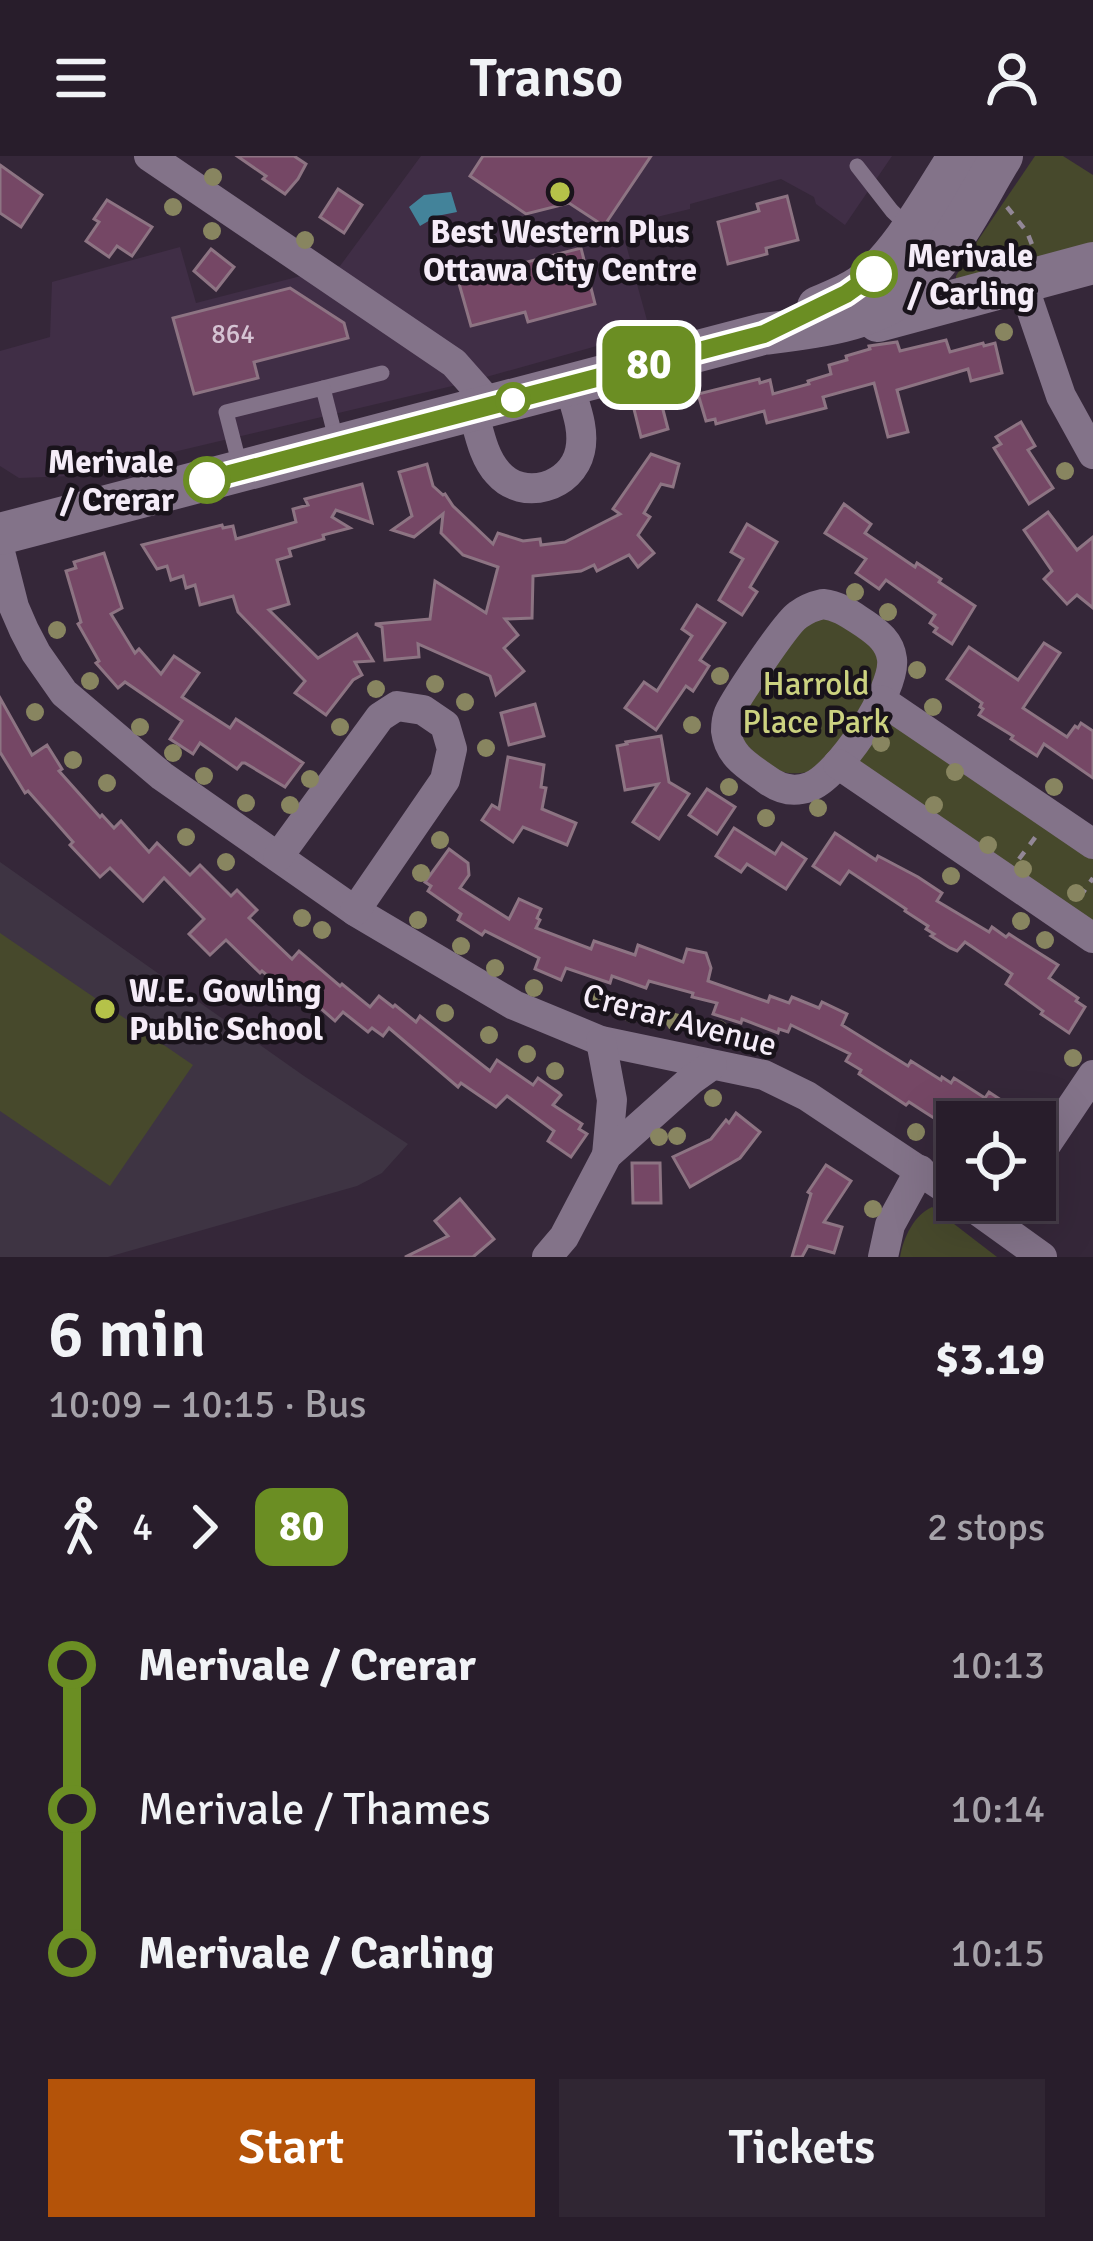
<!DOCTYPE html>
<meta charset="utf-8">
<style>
body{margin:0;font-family:Signika,sans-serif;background:#302633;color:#f1f3f6;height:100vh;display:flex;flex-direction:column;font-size:45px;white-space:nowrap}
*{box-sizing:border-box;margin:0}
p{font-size:39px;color:#a5a2a9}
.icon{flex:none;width:66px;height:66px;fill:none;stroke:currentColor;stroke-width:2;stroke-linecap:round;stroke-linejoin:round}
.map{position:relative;height:1101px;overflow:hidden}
.panel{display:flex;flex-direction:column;background:#281d2b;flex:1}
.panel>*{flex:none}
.badge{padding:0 24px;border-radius:18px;font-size:42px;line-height:78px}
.tools{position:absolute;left:936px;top:945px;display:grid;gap:24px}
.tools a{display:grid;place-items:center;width:120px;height:120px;border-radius:0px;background:#281d2b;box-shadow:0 12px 48px #0002,0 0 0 3px #443b47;font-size:60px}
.map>.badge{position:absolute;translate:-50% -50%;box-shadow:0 0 0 6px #fff}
.legs{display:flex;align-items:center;gap:18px;height:132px;padding:0 48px;font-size:39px}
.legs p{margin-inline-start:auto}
.summary{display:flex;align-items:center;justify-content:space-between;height:204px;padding:0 48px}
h1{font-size:66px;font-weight:600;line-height:90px}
.primary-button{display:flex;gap:24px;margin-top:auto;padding:24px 48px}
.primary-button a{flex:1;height:138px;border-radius:0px;background:#b45309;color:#fff;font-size:48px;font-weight:600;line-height:138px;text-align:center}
.primary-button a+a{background:#302633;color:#f1f3f6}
ul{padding:0 48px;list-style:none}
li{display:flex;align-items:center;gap:42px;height:144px;font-size:45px}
li i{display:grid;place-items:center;width:18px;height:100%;margin:0 15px;background:currentColor}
li i::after{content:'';width:30px;height:30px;margin:-15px;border:9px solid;border-radius:50%;background:#281d2b}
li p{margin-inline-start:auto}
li:first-child i{background:linear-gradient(#0000 50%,currentColor 0)}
li:last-child i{background:linear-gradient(currentColor 50%,#0000 0)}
header{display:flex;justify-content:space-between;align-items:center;height:156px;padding:0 48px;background:#281d2b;font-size:54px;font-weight:600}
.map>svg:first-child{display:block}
.built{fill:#402e46}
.education{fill:#3e3443}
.green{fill:#47492c}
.water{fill:#43839a}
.building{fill:#754765;stroke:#8d7483;stroke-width:3}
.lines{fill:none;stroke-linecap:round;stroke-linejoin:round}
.path{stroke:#928796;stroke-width:4.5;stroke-dasharray:9 9;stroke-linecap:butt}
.lane{stroke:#837389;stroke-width:15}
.street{stroke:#837389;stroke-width:30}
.secondary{stroke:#837389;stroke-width:42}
.tree{fill:#888560}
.line-1-casing{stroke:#fff;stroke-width:27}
.line-1{stroke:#6b8e23;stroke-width:18}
.poi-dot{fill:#b5c249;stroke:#19131b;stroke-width:4.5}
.stop-1-dot{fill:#fff;stroke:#6b8e23;stroke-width:6}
.labels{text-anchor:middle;stroke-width:9;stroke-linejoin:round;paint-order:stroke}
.number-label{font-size:27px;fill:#d5c3d3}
.poi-label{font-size:33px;font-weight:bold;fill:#f5ecf8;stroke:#19131b}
.stop-label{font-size:33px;font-weight:bold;fill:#f5ecf8;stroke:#19131b;text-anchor:start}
.park-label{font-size:33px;fill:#ccd280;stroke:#19131b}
.street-label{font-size:33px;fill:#f5ecf8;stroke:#19131b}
</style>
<header><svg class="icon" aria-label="menu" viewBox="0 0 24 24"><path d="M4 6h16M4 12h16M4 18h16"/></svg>Transo<svg class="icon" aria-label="person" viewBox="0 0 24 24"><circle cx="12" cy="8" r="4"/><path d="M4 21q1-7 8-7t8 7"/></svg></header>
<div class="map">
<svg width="1093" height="1101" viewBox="0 0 1093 1101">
<rect width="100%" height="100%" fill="#352739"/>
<!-- built -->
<polygon class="built" points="421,0 892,0 845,69 816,48 814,41 781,23 690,48 690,53 640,65 625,85 650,175 465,227 72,320 19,322 0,310 0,195 50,181 52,126 180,91 196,147 340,110"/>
<!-- education -->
<polygon class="education" points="0,706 304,920 408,988 382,1017 357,1030 108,1101 0,1101"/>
<!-- green -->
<g class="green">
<polygon points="1035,0 1063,0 1093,19 1093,90 956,129 956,120 972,93"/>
<path d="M833,462l45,33 2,31 213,169v76l-269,-159c-43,13 -52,2 -83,-29l1,-27 56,-83 17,-10z"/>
<polygon points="0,777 193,909 110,1030 0,955"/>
<path d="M932,1051l65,50h-97c3,-19 14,-42 32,-50z"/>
</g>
<!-- water -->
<polygon class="water" points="451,36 457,56 437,60 420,70 409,51 424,39"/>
<!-- building -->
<g class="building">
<polygon points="237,0 294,0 306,8 298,23 285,38 263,23 266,20"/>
<polygon points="483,0 651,0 604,70 569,47 526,58 470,20"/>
<polygon points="0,9 42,39 21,71 0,57"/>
<polygon points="338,33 362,49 344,77 320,61"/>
<polygon points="787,40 798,84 766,92 767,98 728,108 718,66 759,55 757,48"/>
<polygon points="107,44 152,71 132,100 117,90 109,101 86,85 99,66 94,63"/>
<polygon points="581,92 595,148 528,166 525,156 471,170 458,124"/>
<polygon points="211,93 234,111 216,134 194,115"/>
<polygon points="290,132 344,167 348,182 254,206 258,222 194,238 173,162"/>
<polygon points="946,184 950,196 983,187 984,190 995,187 1002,217 971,225 968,213 897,234 908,276 888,281 874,227 823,241 826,252 767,267 764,255 716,268 715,263 706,265 698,238 759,223 760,227 770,224 773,238 809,228 808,225 831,218 829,209 847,204 846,200 870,193 869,190 897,186 900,195"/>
<polygon points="661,246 668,273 641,281 634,253"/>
<polygon points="1021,266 1035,290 1028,294 1053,332 1029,348 994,292 1001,288 996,281"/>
<polygon points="651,298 679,308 673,331 661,328 644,357 650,361 638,379 654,397 638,411 629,399 597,415 594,409 581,415 533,420 532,462 505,463 518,479 504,492 524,515 496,539 490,520 418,488 419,501 385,504 382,471 375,468 430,463 435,425 486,457 498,411 463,399 441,377 443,358 414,381 392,374 412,360 399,316 427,308 433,330 443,339 445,338 453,350 493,388 498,377 523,385 540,383 541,389 565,386 620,358 613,353"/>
<polygon points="362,328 372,367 336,354 332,361 350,372 323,379 324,383 289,393 291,400 277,404 289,448 269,454 318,502 357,478 373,505 355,506 362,519 353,524 326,559 295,537 305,525 238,456 233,440 200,449 195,429 186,432 183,420 171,424 167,410 157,413 142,389 222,369 223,372 233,370 236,383 296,366 293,353 308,349 305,343"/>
<polygon points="844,348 871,368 865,377 915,411 917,407 941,423 939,426 975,450 952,488 934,476 937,472 930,467 935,459 886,424 879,433 856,417 866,403 825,377"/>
<polygon points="1048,356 1077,394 1093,381 1093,452 1077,439 1067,448 1044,423 1052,415 1024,374"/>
<polygon points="747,368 777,386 750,431 757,436 742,459 719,444 743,403 731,396"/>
<polygon points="104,397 122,452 111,458 135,497 139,493 161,518 174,500 199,517 182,541 230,572 236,563 303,607 285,631 245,607 242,607 237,613 200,587 193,598 170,583 182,565 125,526 118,532 96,507 99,505 78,468 81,466 66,415 76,412 74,406"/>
<polygon points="697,449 725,467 700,504 709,510 704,518 693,535 686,530 656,574 625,552 644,526 657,535 692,480 682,473"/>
<polygon points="1044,487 1060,497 1023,552 1067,581 1075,570 1078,572 1081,567 1093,575 1093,622 1044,588 1037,600 1020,589 1011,583 1013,580 979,559 983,553 980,551 982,547 947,523 969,491 1018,524"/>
<polygon points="0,542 32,599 47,589 62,613 59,615 100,661 102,659 114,672 121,665 149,696 157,687 190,719 200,709 231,740 237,734 257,754 249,762 292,803 299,795 340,830 342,828 370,851 379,840 393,851 395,849 416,866 420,860 490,915 497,904 533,929 538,922 559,937 561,939 553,949 582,968 579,973 587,978 571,1001 548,985 554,975 507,940 496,951 461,927 458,931 389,872 383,880 372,872 368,876 343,856 335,865 301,835 295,842 262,815 260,817 226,784 210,799 189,778 204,763 164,722 143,745 110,712 100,721 70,689 73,686 28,635 25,637 0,596"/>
<polygon points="535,548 544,580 509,589 501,557"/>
<polygon points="661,580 669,626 689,638 659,683 633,666 658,628 625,634 617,590 627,588 626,586"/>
<polygon points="508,601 544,609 541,631 546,632 542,653 576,667 567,689 523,671 513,686 482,664 492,649 499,653"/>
<polygon points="707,633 735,651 717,678 689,659"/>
<polygon points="734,672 775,698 782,687 806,703 786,733 747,708 741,716 716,700"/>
<polygon points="835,677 876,704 878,700 884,703 918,721 942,737 937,745 989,776 992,771 1006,781 1009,778 1058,809 1049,822 1078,842 1076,845 1085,851 1069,877 1041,858 1043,855 1006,828 1012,818 965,786 957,795 950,792 931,780 934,778 926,773 928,770 905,755 906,753 849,715 840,728 813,710"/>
<polygon points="449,693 468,707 469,719 460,732 509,763 519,743 541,753 537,762 540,764 536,772 591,793 594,785 635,799 638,789 683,806 687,793 706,797 711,812 708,825 768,846 770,840 789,847 792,841 819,852 822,846 847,858 842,869 908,910 911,905 941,924 942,921 951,927 954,922 985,942 989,936 1016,954 1008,966 980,966 960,953 953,965 944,959 940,966 909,946 906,949 859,918 861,914 846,905 850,898 791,869 788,876 779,873 778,877 742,863 741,867 713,858 717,847 692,841 693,837 649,825 646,832 612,820 610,827 566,812 561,824 535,813 539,802 485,775 482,779 458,764 461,758 428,735 431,730 425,726"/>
<polygon points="736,957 760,976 740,1002 690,1031 673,1001 711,983 726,964 729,967"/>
<polygon points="632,1007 660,1007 661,1047 633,1047"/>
<polygon points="826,1009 851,1025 824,1066 842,1071 834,1097 808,1090 802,1101 792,1101 811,1038 808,1036"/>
<polygon points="460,1043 494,1083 473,1101 405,1101 448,1080 435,1065"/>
</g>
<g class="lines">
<!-- path -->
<g class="path">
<polyline points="1007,51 1027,76 1033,91"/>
<polyline points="1019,703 1037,679"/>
<polyline points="1080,741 1093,722"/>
</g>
<!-- lane -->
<g class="lane">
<polyline points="857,10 892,55 910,72"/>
<polyline points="323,232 382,217"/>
<polyline points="241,314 226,256 323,232 337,287"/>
</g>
<!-- street -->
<g class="street">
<polyline points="149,0 454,207 492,250"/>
<polyline points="1022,126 1061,240 1093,298"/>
<path d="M473,255c6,20 10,46 25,62 25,29 74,14 82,-22 5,-22 -5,-45 -11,-66"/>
<polyline points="0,396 14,451 24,474 36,497 64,537 162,620 355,755 514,849 601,885 764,919 807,940 957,1040"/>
<path d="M823,448c17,2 28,11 42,20 13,9 25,18 27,35 4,31 -54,119 -83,128 -16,6 -30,2 -43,-8 -18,-13 -37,-23 -40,-48 0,-6 0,-11 3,-18 7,-15 57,-90 69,-98 8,-6 16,-9 25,-11z"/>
<polyline points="881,544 1093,688"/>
<polyline points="838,608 1093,782"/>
<polyline points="278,701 380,561 397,550 423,554 445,569 452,593 445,624 355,755"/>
<polyline points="601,885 612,944 607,999"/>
<polyline points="1035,1005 1093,919"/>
<polyline points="963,1044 1042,1101"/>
<polyline points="547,1101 564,1081 607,999 691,924 712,909"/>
<polyline points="883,1101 890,1069 920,1014"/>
</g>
<!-- secondary -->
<g class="secondary">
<path d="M818,151c14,-6 30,-12 43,-21 39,-28 72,-90 98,-130"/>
<polyline points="878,165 1093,107"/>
<path d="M0,378l763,-200c48,-6 103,-11 142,-41 42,-32 70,-93 97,-137"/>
</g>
</g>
<!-- trees -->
<g class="tree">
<circle cx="213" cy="21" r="9"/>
<circle cx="173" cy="51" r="9"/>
<circle cx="212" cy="75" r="9"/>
<circle cx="305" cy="84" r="9"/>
<circle cx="1004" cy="176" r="9"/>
<circle cx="1065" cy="315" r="9"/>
<circle cx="855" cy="436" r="9"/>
<circle cx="888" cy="456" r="9"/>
<circle cx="57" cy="474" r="9"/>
<circle cx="917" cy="514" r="9"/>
<circle cx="720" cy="520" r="9"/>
<circle cx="90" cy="525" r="9"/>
<circle cx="435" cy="528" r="9"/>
<circle cx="376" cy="533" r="9"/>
<circle cx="465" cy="546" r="9"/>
<circle cx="933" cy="551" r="9"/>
<circle cx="35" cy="556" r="9"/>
<circle cx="692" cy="569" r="9"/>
<circle cx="140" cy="571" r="9"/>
<circle cx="340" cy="571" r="9"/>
<circle cx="881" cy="587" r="9"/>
<circle cx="486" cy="592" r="9"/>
<circle cx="173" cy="597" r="9"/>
<circle cx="73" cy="604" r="9"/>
<circle cx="955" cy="616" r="9"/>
<circle cx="204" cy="620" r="9"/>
<circle cx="310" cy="623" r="9"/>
<circle cx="107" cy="627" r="9"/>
<circle cx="729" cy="631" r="9"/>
<circle cx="1054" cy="631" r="9"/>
<circle cx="246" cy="647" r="9"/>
<circle cx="290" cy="649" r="9"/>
<circle cx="934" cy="649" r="9"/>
<circle cx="818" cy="652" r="9"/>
<circle cx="766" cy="662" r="9"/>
<circle cx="186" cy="681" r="9"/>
<circle cx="440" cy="684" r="9"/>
<circle cx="988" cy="689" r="9"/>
<circle cx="226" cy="706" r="9"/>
<circle cx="1023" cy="713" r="9"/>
<circle cx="421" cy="717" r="9"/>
<circle cx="951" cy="720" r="9"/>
<circle cx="1076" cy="737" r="9"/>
<circle cx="302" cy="762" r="9"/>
<circle cx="418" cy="764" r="9"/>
<circle cx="1021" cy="765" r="9"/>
<circle cx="322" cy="774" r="9"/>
<circle cx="1045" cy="784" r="9"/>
<circle cx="461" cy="790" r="9"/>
<circle cx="495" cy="812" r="9"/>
<circle cx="534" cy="832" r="9"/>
<circle cx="593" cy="845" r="9"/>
<circle cx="445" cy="857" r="9"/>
<circle cx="632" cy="858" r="9"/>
<circle cx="675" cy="866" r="9"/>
<circle cx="719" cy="873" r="9"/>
<circle cx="489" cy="879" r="9"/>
<circle cx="758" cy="889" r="9"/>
<circle cx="527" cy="898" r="9"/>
<circle cx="1073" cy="902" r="9"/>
<circle cx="555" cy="915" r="9"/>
<circle cx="713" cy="942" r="9"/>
<circle cx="916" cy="976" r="9"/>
<circle cx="677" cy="980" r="9"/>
<circle cx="659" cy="981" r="9"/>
<circle cx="873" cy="1053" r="9"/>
</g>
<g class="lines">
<defs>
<polyline id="line-1" points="207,324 764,178 846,138 874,118"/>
</defs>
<!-- line-1 casing -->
<use href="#line-1" class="line-1-casing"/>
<!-- line-1 -->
<use href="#line-1" class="line-1"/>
</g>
<!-- markers -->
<g class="poi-dot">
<circle cx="560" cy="36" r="12"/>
<circle cx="105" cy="853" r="12"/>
</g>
<g class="stop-1-dot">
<circle cx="874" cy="118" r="21"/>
<circle cx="513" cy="244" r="15"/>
<circle cx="207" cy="324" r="21"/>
</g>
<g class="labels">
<!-- number labels -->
<g class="number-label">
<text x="233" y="187">864</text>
</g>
<!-- poi labels -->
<g class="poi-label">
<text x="560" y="87">Best Western Plus<tspan x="560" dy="38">Ottawa City Centre</tspan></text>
<text x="129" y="846" text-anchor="start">W.E. Gowling<tspan x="129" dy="38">Public School</tspan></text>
</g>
<!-- stop labels -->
<g class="stop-label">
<text x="907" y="111">Merivale<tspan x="907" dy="38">/ Carling</tspan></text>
<text x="174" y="317" text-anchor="end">Merivale<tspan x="174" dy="38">/ Crerar</tspan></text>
</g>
<!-- park labels -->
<g class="park-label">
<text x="816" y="539">Harrold<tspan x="816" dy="38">Place Park</tspan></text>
</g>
<!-- street labels -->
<g class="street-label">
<text transform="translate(680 863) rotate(15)" y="12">Crerar Avenue</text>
</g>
</g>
</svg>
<div class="tools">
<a><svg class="icon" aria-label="locate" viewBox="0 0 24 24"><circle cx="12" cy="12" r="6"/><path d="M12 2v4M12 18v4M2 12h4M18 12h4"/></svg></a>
</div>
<b class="badge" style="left:649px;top:209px;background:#6b8e23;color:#fff">80</b>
</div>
<section class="panel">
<div class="summary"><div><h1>6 min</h1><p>10:09 – 10:15 · Bus</p></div><b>$3.19</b></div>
<div class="legs"><svg class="icon" aria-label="walk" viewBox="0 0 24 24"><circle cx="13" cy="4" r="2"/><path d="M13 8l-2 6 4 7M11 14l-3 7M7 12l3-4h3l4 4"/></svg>4<svg class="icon" aria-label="forward" viewBox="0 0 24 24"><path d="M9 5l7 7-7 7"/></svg><b class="badge" style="background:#6b8e23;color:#fff">80</b><p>2 stops</p></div>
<ul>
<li><i style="color:#6b8e23"></i><b>Merivale / Crerar</b><p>10:13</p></li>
<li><i style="color:#6b8e23"></i><span>Merivale / Thames</span><p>10:14</p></li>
<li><i style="color:#6b8e23"></i><b>Merivale / Carling</b><p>10:15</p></li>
</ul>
<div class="primary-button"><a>Start</a><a>Tickets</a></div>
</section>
